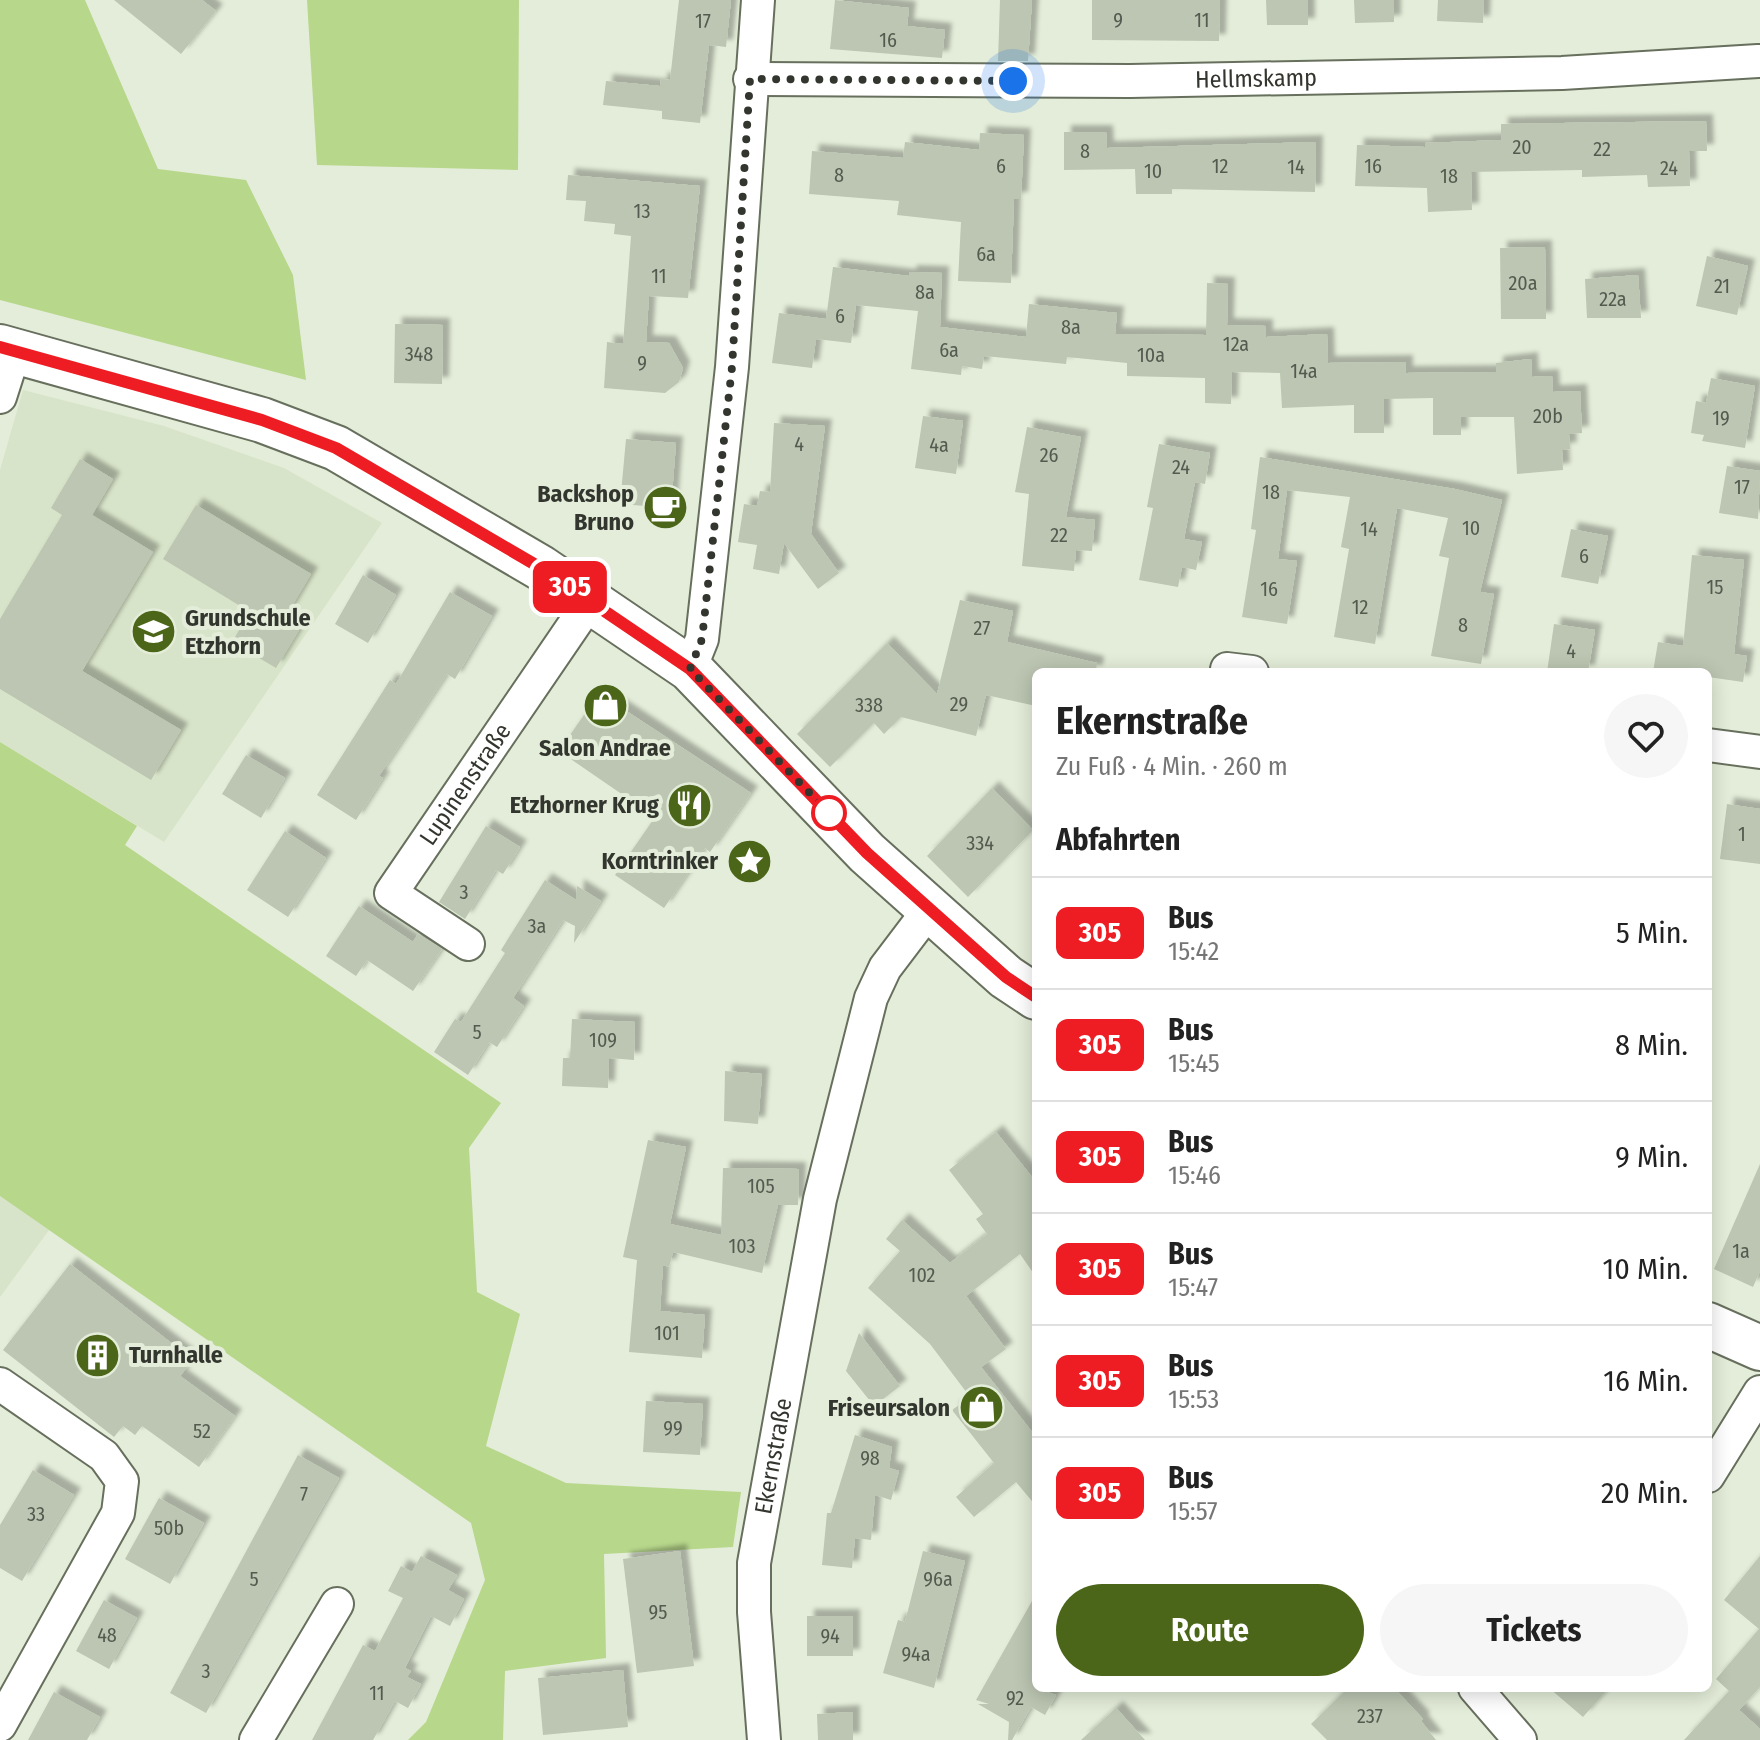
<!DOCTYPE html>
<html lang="de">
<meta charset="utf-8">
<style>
body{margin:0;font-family:"Fira Sans Condensed",sans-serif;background:#f6f6f6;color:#222;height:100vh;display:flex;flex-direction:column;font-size:30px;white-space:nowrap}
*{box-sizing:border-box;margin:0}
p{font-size:26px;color:#767676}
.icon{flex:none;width:44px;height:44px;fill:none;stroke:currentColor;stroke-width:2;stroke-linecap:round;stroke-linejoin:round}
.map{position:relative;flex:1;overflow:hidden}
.panel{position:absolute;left:1032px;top:668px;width:680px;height:1024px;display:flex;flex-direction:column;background:#fff;border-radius:12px;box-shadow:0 4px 20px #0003}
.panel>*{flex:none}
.badge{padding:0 16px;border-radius:12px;font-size:28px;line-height:52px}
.you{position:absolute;width:40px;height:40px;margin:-20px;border:6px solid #fff;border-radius:50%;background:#1a73e8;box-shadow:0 0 0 12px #1a73e833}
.map>.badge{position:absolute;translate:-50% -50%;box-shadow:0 0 0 4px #fff}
h2{padding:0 24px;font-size:30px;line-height:72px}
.round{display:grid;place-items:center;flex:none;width:84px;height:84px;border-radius:42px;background:#f6f6f6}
.headline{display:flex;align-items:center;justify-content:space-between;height:136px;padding:0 24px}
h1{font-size:38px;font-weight:700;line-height:60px}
.primary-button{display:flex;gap:16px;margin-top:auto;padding:16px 24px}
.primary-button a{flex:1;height:92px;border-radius:48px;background:#4b6618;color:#fff;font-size:32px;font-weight:700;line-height:92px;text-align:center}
.primary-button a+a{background:#f6f6f6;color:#222}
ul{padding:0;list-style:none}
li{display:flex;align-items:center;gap:24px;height:112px;padding:0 24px;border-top:2px solid #e0e0e0}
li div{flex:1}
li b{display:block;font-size:30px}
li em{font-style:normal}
li .badge{min-width:88px;font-weight:700;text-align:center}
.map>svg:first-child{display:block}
.built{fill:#d8e4c9}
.green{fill:#b7d78b}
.building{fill:#bcc6b2;filter:url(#shadow)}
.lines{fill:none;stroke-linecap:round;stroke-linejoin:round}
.street-casing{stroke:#676f5d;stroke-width:36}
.secondary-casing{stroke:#676f5d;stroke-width:48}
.street{stroke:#fff;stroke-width:32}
.secondary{stroke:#fff;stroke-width:44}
.line-casing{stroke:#fff;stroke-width:18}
.line{stroke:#ee1d23;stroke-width:12}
.walk{stroke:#32362e;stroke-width:8;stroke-dasharray:0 14.4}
.stop-dot{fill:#fff;stroke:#ee1d23;stroke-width:4}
.labels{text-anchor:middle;stroke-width:8;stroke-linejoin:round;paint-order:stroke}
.number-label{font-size:20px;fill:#545a4f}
.street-label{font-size:24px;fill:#32362e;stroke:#e4edd9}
.poi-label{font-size:24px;font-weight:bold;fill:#32362e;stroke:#e4edd9;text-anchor:end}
</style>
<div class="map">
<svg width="1760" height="1740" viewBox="0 0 1760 1740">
<defs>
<filter id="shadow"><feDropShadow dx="7" dy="-7" stdDeviation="2" flood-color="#0004"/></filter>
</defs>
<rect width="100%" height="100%" fill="#e4edd9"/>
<!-- built -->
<g class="built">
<polygon points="23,390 164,426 284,468 382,523 164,842 0,742 0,470"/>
<polygon points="0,1196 49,1230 0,1297"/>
</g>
<!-- green -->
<g class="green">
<polygon points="0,0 85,0 158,169 246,180 293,275 306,380 0,300"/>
<polygon points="307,0 519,0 518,170 317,165"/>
<polygon points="0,742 137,826 125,845 501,1103 469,1148 477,1292 520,1314 486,1446 566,1483 741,1492 733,1547 604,1554 606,1658 505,1671 503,1740 408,1740 426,1722 485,1580 471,1523 0,1196"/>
</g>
<!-- building -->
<g class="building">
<polygon points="114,0 202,0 216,11 181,54"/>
<polygon points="679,0 731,0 726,47 709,45 700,123 662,119 662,111 603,105 606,81 660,86 661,79 670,80"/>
<polygon points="835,0 909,8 907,26 945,30 942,58 830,49"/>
<polygon points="1000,0 1032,0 1028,61 998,61"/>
<polygon points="1092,0 1220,0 1219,41 1092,40"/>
<polygon points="1266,0 1308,0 1308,25 1267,25"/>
<polygon points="1354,0 1394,0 1394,22 1355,23"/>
<polygon points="1438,0 1484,0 1483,23 1437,21"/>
<polygon points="1706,121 1707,151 1689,151 1690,186 1648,187 1647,175 1582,177 1582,170 1471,172 1472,210 1428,212 1427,188 1355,186 1357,145 1425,147 1425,143 1501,140 1501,124"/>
<polygon points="1064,132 1106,132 1107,148 1316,142 1315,192 1172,189 1172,194 1136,194 1135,169 1064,170"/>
<polygon points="980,133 1024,135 1021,199 1014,199 1011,283 958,281 961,222 897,215 899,201 809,194 812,151 903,158 905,142 979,150"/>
<polygon points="568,175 700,186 688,298 649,296 646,342 669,343 683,368 679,382 665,393 604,388 607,342 623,344 631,236 614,234 615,224 584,221 586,201 566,200"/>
<polygon points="1545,247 1546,319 1501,319 1500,248"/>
<polygon points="1707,256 1748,266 1737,315 1696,306"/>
<polygon points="833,267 909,276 910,272 942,273 940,327 1026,337 1029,304 1117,313 1115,334 1206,335 1207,283 1228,284 1227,325 1266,326 1266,337 1327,334 1328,363 1406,362 1406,373 1496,372 1496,363 1531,359 1532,377 1552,376 1553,392 1580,391 1582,433 1569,434 1570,449 1562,450 1563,470 1517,474 1514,417 1461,417 1461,435 1433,435 1433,398 1384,399 1384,433 1354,433 1354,405 1282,408 1280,373 1232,372 1231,404 1205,403 1205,378 1127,376 1127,363 1067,357 1066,364 984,356 982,369 962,366 961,375 911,369 918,311 856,305 851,343 816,339 812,368 772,363 779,313 826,319"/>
<polygon points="1638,275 1641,318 1587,318 1585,279"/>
<polygon points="395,324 443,325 442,384 394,383"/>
<polygon points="1711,378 1755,386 1745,448 1702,441 1704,435 1691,433 1696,401 1706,403"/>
<polygon points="923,416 963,421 956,474 915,468"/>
<polygon points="774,423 825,426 811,534 839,573 818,589 784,543 779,574 753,569 757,545 738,542 744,504 757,506 760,491 770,492"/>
<polygon points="1027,427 1081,437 1066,517 1095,520 1092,551 1076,550 1074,571 1022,566 1029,494 1015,492"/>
<polygon points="626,439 676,443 671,508 620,504"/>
<polygon points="1159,444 1210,453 1205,484 1195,482 1184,539 1202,542 1196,570 1182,567 1178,587 1139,580 1153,508 1147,507"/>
<polygon points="1260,457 1455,489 1502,500 1480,592 1494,594 1481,664 1431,656 1449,558 1439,556 1448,518 1397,508 1375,644 1334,637 1349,549 1341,547 1350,497 1287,490 1278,559 1297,561 1287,624 1242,617 1256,530 1251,529"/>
<polygon points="80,459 113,479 92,515 153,552 82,671 181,730 151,780 0,689 0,619 62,515 51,508"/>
<polygon points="1727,466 1760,471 1758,519 1719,513"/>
<polygon points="196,505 311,574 283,621 299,630 276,668 232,642 250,612 163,559"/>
<polygon points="1571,529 1608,536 1598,584 1561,577"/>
<polygon points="1692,555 1744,560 1734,654 1747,656 1743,682 1708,677 1708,672 1653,672 1658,642 1683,646"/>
<polygon points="363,575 396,595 368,643 335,624"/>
<polygon points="450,592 492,616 455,679 447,674 379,776 383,778 356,820 317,795 390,680 396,684"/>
<polygon points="960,600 1013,611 1007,642 1097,663 1096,672 1036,672 1036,706 986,695 976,736 901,717 884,734 874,723 830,767 797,734 887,643 937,694"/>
<polygon points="1554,624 1595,630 1588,672 1547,672"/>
<polygon points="599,693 751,793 710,852 705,848 664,908 615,875 655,817 559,751"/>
<polygon points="246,755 285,778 261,818 222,794"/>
<polygon points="992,788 1033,830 968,897 927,856"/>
<polygon points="1727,804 1760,809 1760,864 1720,859"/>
<polygon points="486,826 520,847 503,874 496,870 465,919 439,902"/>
<polygon points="285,831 326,858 288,917 247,890"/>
<polygon points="545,880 576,900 577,886 601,901 574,943 575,926 563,920 513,998 524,1006 497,1047 489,1042 468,1075 434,1052 455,1019 461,1022 505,953 501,950"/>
<polygon points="359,906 413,942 418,934 442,949 413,991 367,960 356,976 326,956"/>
<polygon points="572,1019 635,1022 634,1060 609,1058 608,1088 562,1086 563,1058 570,1058"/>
<polygon points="725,1071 762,1074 758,1124 724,1121"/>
<polygon points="996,1132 1036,1182 1036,1277 1020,1254 966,1296 1006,1349 981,1367 1036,1437 1036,1506 1016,1482 974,1517 956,1497 994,1463 952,1410 970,1397 930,1344 868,1288 900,1251 886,1239 902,1220 950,1263 987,1234 976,1219 983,1214 949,1170"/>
<polygon points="648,1140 686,1147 670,1224 721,1235 723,1168 799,1169 798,1205 778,1205 762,1273 673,1252 669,1267 663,1265 660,1311 705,1315 702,1358 629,1352 637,1260 623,1257"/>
<polygon points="1760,1164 1760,1271 1753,1287 1714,1269"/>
<polygon points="70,1264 193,1360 180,1376 235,1416 199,1467 142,1426 135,1435 123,1426 114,1437 3,1350"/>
<polygon points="859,1333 900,1386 874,1406 846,1371"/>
<polygon points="646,1401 703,1404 700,1455 643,1452"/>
<polygon points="855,1435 892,1447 889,1468 899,1471 891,1500 875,1495 871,1540 855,1538 852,1568 822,1565 827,1513 831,1513"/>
<polygon points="298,1455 339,1478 206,1713 170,1693"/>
<polygon points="33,1470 74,1495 22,1581 0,1568 0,1525"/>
<polygon points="159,1498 204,1523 170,1584 125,1559"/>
<polygon points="680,1551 694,1666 637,1673 623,1559"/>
<polygon points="923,1551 965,1561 934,1688 883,1673 898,1620 905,1622"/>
<polygon points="421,1556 457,1575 448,1590 464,1599 450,1626 431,1616 405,1668 411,1671 407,1677 421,1684 408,1708 395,1701 373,1740 312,1740 363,1645 375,1651 403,1598 388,1591 401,1566 412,1572"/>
<polygon points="1760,1556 1760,1687 1739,1710 1760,1729 1760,1740 1684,1740 1729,1691 1716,1679 1759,1629 1724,1600"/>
<polygon points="1036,1594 1036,1688 1056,1695 1045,1715 1031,1707 1012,1740 1008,1740 1009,1722 978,1704 989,1704 976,1700"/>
<polygon points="104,1600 137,1618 109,1669 76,1651"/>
<rect x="807" y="1616" width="46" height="40"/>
<polygon points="623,1670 628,1727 543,1735 538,1678"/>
<polygon points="1348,1688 1394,1688 1423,1719 1421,1721 1436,1740 1327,1740 1311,1724"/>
<polygon points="1549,1688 1609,1688 1583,1717"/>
<polygon points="54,1692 100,1717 87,1740 28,1740"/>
<polygon points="1116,1708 1145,1740 1081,1740"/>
<polygon points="853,1712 853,1740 818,1740 817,1714"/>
</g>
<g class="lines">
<defs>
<g id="street">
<path id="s1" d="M750,79l380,2 432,-8 196,-12"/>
<polyline points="0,397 15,350"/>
<polyline points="690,669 702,639 732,367 758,0"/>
<polyline points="1227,669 1252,672"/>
<polyline points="1708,745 1760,752"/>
<path id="s2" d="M468,944l-77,-51 200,-293"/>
<polyline points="0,1384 104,1456 122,1481 118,1513 0,1725"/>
<polyline points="1708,1476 1760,1392"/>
<polyline points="1475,1688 1520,1740"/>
<polyline points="256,1740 337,1604"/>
<path id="s3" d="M764,1740l-10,-128v-49l66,-364 51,-201 14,-30 44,-58"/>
</g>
<g id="secondary">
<polyline points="0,347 262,420 336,448 541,568 690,669 867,853 1006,977 1036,997"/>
<polyline points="1708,1325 1760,1348"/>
</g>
</defs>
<!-- street casing -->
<use href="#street" class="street-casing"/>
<!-- secondary casing -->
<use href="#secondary" class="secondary-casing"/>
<!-- street -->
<use href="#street" class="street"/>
<!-- secondary -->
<use href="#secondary" class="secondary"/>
</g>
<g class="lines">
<defs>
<polyline id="line" points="0,347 262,420 336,448 541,568 690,669 867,853 1006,977 1036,997"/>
</defs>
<!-- line casing -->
<use href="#line" class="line-casing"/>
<!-- line -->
<use href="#line" class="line"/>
<!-- walk -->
<polyline class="walk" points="829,813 690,669 702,639 732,367 750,79 1013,81"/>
</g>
<!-- icons -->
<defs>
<symbol id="cafe-disc" viewBox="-11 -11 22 22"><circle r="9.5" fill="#4b6618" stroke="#e4edd9"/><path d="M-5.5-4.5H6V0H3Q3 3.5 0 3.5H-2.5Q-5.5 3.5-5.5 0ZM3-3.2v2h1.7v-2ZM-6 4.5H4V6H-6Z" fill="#fff"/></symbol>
<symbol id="school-disc" viewBox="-11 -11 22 22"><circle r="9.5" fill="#4b6618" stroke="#e4edd9"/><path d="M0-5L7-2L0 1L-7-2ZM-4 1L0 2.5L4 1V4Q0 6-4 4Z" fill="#fff"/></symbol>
<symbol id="shop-disc" viewBox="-11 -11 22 22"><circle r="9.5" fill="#4b6618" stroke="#e4edd9"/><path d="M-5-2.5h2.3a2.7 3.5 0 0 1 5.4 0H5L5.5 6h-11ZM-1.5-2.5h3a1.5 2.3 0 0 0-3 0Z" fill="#fff"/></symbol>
<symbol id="restaurant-disc" viewBox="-11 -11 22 22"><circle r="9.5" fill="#4b6618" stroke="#e4edd9"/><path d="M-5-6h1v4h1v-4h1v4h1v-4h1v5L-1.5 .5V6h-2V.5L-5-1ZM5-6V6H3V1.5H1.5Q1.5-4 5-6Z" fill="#fff"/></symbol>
<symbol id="sight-disc" viewBox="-11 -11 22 22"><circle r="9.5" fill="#4b6618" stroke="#e4edd9"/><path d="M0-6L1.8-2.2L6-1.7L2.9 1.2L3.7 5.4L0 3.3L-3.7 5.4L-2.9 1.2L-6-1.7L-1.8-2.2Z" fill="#fff"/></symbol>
<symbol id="building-disc" viewBox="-11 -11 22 22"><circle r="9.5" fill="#4b6618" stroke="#e4edd9"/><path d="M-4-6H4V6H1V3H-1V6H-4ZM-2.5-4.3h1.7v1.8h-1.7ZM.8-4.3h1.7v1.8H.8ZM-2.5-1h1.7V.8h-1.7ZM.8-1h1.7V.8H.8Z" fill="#fff"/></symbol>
</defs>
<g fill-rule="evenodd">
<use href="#cafe-disc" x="640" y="482" width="51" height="51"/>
<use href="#school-disc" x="128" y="606" width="51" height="51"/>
<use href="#shop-disc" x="580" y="680" width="51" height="51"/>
<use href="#restaurant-disc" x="664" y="780" width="51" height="51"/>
<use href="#sight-disc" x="724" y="836" width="51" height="51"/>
<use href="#building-disc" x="72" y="1330" width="51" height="51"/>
<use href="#shop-disc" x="956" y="1382" width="51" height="51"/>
</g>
<!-- markers -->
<circle class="stop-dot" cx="829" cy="813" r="16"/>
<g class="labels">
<!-- number labels -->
<g class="number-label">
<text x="1118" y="27">9</text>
<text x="1202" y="27">11</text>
<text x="703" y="28">17</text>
<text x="888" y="47">16</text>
<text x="1522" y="154">20</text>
<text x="1602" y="156">22</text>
<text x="1085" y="158">8</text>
<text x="1001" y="173">6</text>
<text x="1220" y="173">12</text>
<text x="1373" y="173">16</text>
<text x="1296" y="174">14</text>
<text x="1669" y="175">24</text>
<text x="1153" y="178">10</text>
<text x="839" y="182">8</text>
<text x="1449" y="183">18</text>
<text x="642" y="218">13</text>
<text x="986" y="261">6a</text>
<text x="659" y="283">11</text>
<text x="1523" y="290">20a</text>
<text x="1722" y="293">21</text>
<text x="925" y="299">8a</text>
<text x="1613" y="306">22a</text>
<text x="840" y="323">6</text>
<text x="1071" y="334">8a</text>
<text x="1236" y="351">12a</text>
<text x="949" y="357">6a</text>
<text x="419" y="361">348</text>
<text x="1151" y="362">10a</text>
<text x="642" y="370">9</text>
<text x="1304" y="378">14a</text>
<text x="1548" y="423">20b</text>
<text x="1721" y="425">19</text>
<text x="799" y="451">4</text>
<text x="939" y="452">4a</text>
<text x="1049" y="462">26</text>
<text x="1181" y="474">24</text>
<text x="1742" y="494">17</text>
<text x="1271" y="499">18</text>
<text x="1471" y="535">10</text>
<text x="1369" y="536">14</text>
<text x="1059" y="542">22</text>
<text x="1584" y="563">6</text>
<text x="1715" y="594">15</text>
<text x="1269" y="596">16</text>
<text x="1360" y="614">12</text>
<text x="1463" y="632">8</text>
<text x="982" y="635">27</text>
<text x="1571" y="658">4</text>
<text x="959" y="711">29</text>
<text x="869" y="712">338</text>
<text x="1742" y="841">1</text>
<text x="980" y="850">334</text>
<text x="464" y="899">3</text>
<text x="537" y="933">3a</text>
<text x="477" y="1039">5</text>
<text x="603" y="1047">109</text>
<text x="761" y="1193">105</text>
<text x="742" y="1253">103</text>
<text x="1741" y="1258">1a</text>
<text x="922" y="1282">102</text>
<text x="667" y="1340">101</text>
<text x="673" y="1435">99</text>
<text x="202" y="1438">52</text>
<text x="870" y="1465">98</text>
<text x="304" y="1501">7</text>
<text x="36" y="1521">33</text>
<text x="169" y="1535">50b</text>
<text x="254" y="1586">5</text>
<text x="938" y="1586">96a</text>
<text x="658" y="1619">95</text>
<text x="107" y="1642">48</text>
<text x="830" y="1643">94</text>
<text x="916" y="1661">94a</text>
<text x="206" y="1678">3</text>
<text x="377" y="1700">11</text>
<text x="1015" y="1705">92</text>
<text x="1370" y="1723">237</text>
</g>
<!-- street labels -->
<g class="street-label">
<text dy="8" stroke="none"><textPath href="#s1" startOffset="506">Hellmskamp</textPath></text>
<text dy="8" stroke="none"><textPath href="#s2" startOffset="224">Lupinenstraße</textPath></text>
<text dy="8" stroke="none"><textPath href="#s3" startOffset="286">Ekernstraße</textPath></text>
</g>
<!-- poi labels -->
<g class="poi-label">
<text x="634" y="502">Backshop<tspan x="634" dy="28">Bruno</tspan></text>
<text x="185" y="626" text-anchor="start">Grundschule<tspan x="185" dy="28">Etzhorn</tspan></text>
<text x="605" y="756" text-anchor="middle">Salon Andrae</text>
<text x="659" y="813">Etzhorner Krug</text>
<text x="718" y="869">Korntrinker</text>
<text x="129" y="1363" text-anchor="start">Turnhalle</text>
<text x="950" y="1416">Friseursalon</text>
</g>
</g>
</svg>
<div class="you" style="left:1013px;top:81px"></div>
<b class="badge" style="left:570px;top:587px;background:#ee1d23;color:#fff">305</b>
<section class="panel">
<div class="headline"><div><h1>Ekernstraße</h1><p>Zu Fuß · 4 Min. · 260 m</p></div><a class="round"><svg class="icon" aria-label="heart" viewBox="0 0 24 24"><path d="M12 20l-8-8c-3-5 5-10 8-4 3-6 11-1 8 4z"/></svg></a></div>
<h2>Abfahrten</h2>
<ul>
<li><span class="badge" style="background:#ee1d23;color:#fff">305</span><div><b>Bus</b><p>15:42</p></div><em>5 Min.</em></li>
<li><span class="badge" style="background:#ee1d23;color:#fff">305</span><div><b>Bus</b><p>15:45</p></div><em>8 Min.</em></li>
<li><span class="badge" style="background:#ee1d23;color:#fff">305</span><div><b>Bus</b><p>15:46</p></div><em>9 Min.</em></li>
<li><span class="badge" style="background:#ee1d23;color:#fff">305</span><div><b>Bus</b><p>15:47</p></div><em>10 Min.</em></li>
<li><span class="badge" style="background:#ee1d23;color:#fff">305</span><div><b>Bus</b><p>15:53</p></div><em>16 Min.</em></li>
<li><span class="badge" style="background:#ee1d23;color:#fff">305</span><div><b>Bus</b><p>15:57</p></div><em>20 Min.</em></li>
</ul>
<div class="primary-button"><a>Route</a><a>Tickets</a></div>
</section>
</div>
